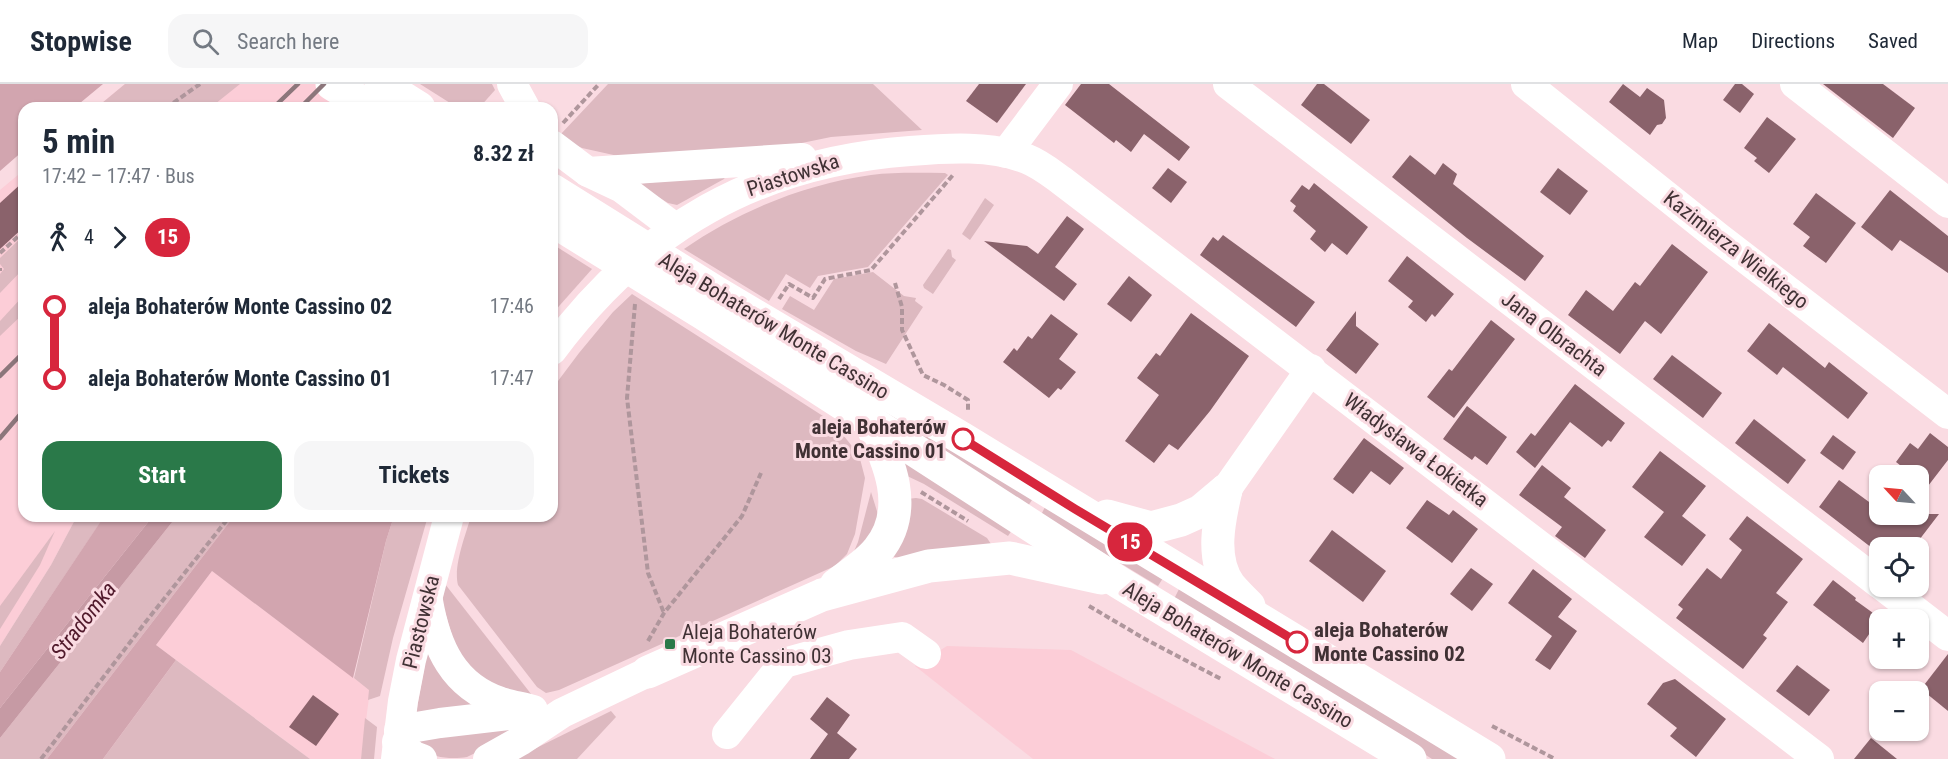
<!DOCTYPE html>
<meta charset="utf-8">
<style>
body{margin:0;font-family:"Roboto Condensed",sans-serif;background:#f6f6f7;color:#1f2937;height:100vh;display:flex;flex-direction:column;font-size:22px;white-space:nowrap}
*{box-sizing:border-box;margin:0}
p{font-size:20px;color:#747a83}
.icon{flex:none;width:33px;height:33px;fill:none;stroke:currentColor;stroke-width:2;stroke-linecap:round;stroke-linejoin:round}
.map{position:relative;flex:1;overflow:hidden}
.details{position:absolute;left:18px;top:18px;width:540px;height:420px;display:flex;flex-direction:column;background:#fff;border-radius:18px;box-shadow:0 2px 4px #0004}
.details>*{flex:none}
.badge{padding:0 12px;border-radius:20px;font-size:21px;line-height:39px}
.needle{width:39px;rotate:296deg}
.controls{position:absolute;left:1869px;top:381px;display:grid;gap:12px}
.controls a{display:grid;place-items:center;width:60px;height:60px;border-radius:12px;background:#fff;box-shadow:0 2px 4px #0004;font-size:30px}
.map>.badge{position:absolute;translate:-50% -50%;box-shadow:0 0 0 3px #fff}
.legs{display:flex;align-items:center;gap:9px;height:66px;padding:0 24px;font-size:20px}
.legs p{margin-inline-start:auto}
.summary{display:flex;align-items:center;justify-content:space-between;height:102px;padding:0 24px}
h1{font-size:33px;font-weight:700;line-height:45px}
.button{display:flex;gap:12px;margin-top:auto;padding:12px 24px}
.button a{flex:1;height:69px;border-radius:18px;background:#2a7949;color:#fff;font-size:24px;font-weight:700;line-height:69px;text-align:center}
.button a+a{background:#f6f6f7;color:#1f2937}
ul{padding:0 24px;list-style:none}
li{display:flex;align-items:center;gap:21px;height:72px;font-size:22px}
li i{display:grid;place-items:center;width:9px;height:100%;margin:0 8px;background:currentColor}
li i::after{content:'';width:15px;height:15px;margin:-8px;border:4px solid;border-radius:50%;background:#fff}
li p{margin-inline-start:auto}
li:first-child i{background:linear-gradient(#0000 50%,currentColor 0)}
li:last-child i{background:linear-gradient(currentColor 50%,#0000 0)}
header{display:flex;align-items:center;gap:36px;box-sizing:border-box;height:84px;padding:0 30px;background:#fff;border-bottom:2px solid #e0e1e3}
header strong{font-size:28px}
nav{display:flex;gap:33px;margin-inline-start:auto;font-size:21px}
.search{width:420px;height:54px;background:#f6f6f7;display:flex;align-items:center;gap:15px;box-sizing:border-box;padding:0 21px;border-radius:18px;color:#747a83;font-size:22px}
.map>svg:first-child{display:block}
.built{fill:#fccdd7}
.green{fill:#ddb9c0}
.forest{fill:#d2a5af}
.water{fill:#c69aa4}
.building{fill:#8a626b}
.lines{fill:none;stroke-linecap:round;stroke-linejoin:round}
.path{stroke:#af969c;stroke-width:4;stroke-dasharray:6 3;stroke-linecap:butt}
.minor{stroke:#fff;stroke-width:30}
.major{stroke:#fff;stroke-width:33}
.rail{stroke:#8c767b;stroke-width:4.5}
.line-1-casing{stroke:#fff;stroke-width:14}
.line-1{stroke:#d7263d;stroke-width:9}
.stop-1-dot{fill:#fff;stroke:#d7263d;stroke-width:3}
.poi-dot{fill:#2a7949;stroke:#fadbe2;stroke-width:2}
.labels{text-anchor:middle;stroke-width:6;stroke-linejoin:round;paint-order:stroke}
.street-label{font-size:21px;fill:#403134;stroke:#fadbe2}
.stop-label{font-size:21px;font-weight:bold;fill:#403134;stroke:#fadbe2;text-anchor:end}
.poi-label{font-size:21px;fill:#403134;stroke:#fadbe2;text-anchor:start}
.water-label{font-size:22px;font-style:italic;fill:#50192b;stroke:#fadbe2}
</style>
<header>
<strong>Stopwise</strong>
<div class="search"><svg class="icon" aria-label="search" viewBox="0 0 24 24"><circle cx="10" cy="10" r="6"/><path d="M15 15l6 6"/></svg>Search here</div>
<nav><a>Map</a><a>Directions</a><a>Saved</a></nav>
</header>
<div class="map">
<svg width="1948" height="675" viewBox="0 0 1948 675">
<rect width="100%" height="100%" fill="#fadbe2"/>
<!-- built -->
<g class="built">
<polygon points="125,0 395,0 372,24 96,24"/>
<polygon points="24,86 24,432 77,432 51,481 0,562 0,106"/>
<polygon points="212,487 370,606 361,675 310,675 156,561"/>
<polygon points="947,562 1071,566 1275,675 1033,675 915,582"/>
</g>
<!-- green -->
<g class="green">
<polygon points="125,0 240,0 210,24 96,24"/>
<polygon points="420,0 492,0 495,6 479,24 458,24"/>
<polygon points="608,0 873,0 922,46 831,53 797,60 618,72 582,64 566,57 560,51"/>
<path d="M945,89l3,2 -80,92 -50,9 -8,12 -24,-14 -17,27 -85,-52c55,-38 121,-65 187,-74 24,-3 49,-2 74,-2z"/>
<polygon points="727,90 724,95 677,121 668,119 637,100"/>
<polygon points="985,114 994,121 970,156 962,150"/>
<polygon points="24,151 24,184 0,209 0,190 4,185 0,180 0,174"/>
<polygon points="557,163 592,185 552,230 552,168"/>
<polygon points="948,165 951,166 952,173 956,176 933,210 924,204 923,201"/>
<polygon points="873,188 904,212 916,214 915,217 923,223 886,280 856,267 782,225 790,212 814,226 834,195"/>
<path d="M632,210l191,122 13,10 23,29 6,23 -10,56 -8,20 -12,12 -276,124 -13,3 -9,-6 -79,-102c-5,-19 8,-51 13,-69h81v-127l27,-36 34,-41z"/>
<polygon points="24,211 24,229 0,252 0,237"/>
<polygon points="852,301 1034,413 1028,422 886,330"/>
<polygon points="899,375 1014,443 1008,452 924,400 905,391"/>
<polygon points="871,408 881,440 852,472 858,458"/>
<polygon points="916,414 922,415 987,454 993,463 899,474 891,472 907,415"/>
<polygon points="1046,421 1163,494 1158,502 1041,431"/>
<polygon points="77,432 104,433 0,588 0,562 51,481"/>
<polygon points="177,432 234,432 47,675 0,675 0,654"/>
<polygon points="394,432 428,432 393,554 380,612 368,616 369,606 354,594 386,457"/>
<polygon points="55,447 40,481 0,545 0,522"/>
<polygon points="445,500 535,615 519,616 462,585 442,518"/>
<polygon points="1179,505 1464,675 1432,675 1358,627 1174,515"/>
<polygon points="428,563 488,626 415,635"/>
<polygon points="176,576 310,675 103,675"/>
<polygon points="611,627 616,633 577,675 514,675"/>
<polygon points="365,634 377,643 374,675 361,675"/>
<path d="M534,640l-67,33c-13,2 -35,2 -45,-9 -2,-3 -3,-6 -4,-10z"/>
</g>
<!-- forest -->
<g class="forest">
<polygon points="0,0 103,0 74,24 24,24 24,66 0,87"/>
<polygon points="102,432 153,432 0,624 0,588 103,434"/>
<polygon points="234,432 394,432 386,457 353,594 212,487 156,561 176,576 103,675 47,675"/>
</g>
<!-- water -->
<polygon class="water" points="153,432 177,432 0,654 0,624"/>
<!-- building -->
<g class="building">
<polygon points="979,0 1026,0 997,39 966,17"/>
<polygon points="1081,0 1109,0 1190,63 1179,77 1144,50 1131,68 1116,56 1114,59 1065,21"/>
<polygon points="1317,0 1324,0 1370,36 1351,60 1301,21"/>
<polygon points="1623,0 1640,13 1647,4 1664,16 1666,34 1662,40 1657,41 1650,51 1609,18"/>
<polygon points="1735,0 1742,0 1754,10 1740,29 1723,16"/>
<polygon points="1823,0 1883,0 1915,24 1893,54"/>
<polygon points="1767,33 1796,55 1769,89 1754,77 1757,74 1744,64"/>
<polygon points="1410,71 1435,91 1443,79 1457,90 1453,100 1544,172 1525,197 1467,154 1392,93"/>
<polygon points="1168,84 1187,98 1171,119 1152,104"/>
<polygon points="1558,84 1588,107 1570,131 1540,108"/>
<polygon points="24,97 24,143 0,165 0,119"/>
<polygon points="1314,99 1368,143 1347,171 1332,159 1325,168 1310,155 1316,147 1293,127 1296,122 1290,117 1302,101 1309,106"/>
<polygon points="1890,106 1948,152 1948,189 1900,156 1892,167 1861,143"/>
<polygon points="1816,109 1856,139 1826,179 1803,162 1810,153 1793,140"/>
<polygon points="1067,132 1084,145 1055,183 1077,200 1064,217 984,157 1027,162 1038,170"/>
<polygon points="1223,151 1315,218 1296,243 1200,171 1213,153 1218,157"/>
<polygon points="1672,160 1708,188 1661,250 1645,237 1620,270 1568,231 1586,206 1613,227 1635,198 1640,202"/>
<polygon points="1407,172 1454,210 1435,233 1432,230 1426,238 1408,223 1413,217 1388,197"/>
<polygon points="1129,192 1152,211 1131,238 1107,220"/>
<polygon points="1356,227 1356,242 1379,260 1356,290 1326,266"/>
<polygon points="1191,229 1249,272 1210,327 1178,366 1169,360 1154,379 1125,357 1159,311 1137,294 1156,269 1160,272"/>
<polygon points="1051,230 1078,250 1059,275 1076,288 1061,306 1058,304 1049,314 1003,278 1014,264 1017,267 1028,252 1032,255"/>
<polygon points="1491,236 1515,255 1454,334 1427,313 1449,285 1452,287"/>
<polygon points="1769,239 1825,284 1829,278 1868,309 1848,335 1783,283 1777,291 1747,267"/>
<polygon points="1672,271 1722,309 1703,334 1653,295"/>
<polygon points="1575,300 1625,339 1611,358 1608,356 1602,363 1570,338 1535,384 1516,368 1531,349 1535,352"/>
<polygon points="1467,322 1507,353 1487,381 1475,372 1472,376 1443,355"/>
<polygon points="1754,335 1806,376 1788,400 1735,359"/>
<polygon points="1930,349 1948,363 1948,376 1928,402 1918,395 1918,392 1914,392 1896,378 1910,359 1918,365"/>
<polygon points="1833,351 1856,368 1843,386 1820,369"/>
<polygon points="1364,354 1404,384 1390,401 1371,387 1353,410 1333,395"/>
<polygon points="1660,367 1706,402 1682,432 1706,451 1682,482 1644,453 1664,428 1632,403"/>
<polygon points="1542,381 1571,404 1564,413 1606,446 1585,474 1555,452 1562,443 1519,411"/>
<polygon points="1839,396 1880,426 1880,430 1939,430 1913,464 1872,464 1819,423"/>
<polygon points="1427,416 1449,431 1453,426 1478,445 1452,479 1406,444"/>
<polygon points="1747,432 1803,475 1776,509 1788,518 1763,551 1767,554 1743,585 1676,534 1683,525 1678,521 1707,484 1721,495 1742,466 1729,455"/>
<polygon points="1332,446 1386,487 1363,518 1309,477"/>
<polygon points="1471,484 1493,500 1472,527 1450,510"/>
<polygon points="1533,485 1572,515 1558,533 1577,547 1550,586 1535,576 1552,552 1508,519"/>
<polygon points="1833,496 1856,514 1855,516 1880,534 1863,559 1813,521"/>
<polygon points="1948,570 1948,627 1921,605"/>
<polygon points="1797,581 1830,606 1809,632 1776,607"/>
<polygon points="1675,595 1726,635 1696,673 1670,652 1677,644 1647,620 1663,599"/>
<polygon points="313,611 339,630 316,662 289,643"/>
<polygon points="827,613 850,631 837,649 857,665 849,675 810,675 828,650 810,635"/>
<polygon points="1871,654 1897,675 1854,675"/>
</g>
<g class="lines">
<!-- path -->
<g class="path">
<polyline points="166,24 200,0"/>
<polyline points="563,39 599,0"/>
<polyline points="0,169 24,147"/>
<polyline points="0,184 0,187"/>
<polyline points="895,199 902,223 902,246 923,291 944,301 968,316 968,326"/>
<polyline points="779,215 789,200 813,214 825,195 871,186 953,91"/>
<polyline points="635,220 627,314 648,489 664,529"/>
<polyline points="921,408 968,437"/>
<polyline points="1089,522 1145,555 1221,595"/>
<polyline points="648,557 664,529 742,432 761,389"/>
<polyline points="1492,642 1555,675"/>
<polyline points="41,675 144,540 230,432"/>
</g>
<!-- minor -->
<g class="minor">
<polyline points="512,0 525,24"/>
<polyline points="1228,0 1880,500"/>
<polyline points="1526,0 1719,154 1948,330"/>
<polyline points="1795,0 1948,119"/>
<polyline points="552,61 588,88 802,74"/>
<polyline points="1006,69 1058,0"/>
<polyline points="588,88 622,104 675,144"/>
<path d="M552,266c91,-122 205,-188 358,-199 37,-3 82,-6 117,8 13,5 24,14 35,22l757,578"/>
<polyline points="1226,406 1311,285"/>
<polyline points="1883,502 1948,552"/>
<path d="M428,517c8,46 25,85 73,101 10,3 21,5 32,8"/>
<polyline points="399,646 440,639 510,631 524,628"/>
<polyline points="727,650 784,579 849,561 902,553 926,570"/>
<polyline points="397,658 414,672 422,675"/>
<polyline points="396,675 403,617 411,576 449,432"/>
<polyline points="488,675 520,657 562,629 648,588"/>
</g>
<!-- major -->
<g class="major">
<polyline points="332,0 371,24"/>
<polyline points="381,0 419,24"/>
<polyline points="552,106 717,209 963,355 1489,675"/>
<polyline points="552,136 704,230 1120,499 1410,675"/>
<path d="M1226,406c-7,30 -16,69 4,96 6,7 13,14 19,20"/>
<polyline points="1107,432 1151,444 1181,436 1201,427 1226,406"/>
<path d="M836,501c14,-11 31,-21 42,-35 33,-40 11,-90 -9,-130"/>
<polyline points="648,588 822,511 929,482 1010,474 1101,494"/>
</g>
<!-- rail -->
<g class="rail">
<polyline points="273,24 298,0"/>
<polyline points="300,24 324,0"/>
<polyline points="0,292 24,268"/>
<polyline points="0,354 24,326"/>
</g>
</g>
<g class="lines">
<defs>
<polyline id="line-1" points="963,355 1075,425 1297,558"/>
</defs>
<!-- line-1 casing -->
<use href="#line-1" class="line-1-casing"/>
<!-- line-1 -->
<use href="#line-1" class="line-1"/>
</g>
<!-- markers -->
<g class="stop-1-dot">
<circle cx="963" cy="355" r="10"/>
<circle cx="1297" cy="558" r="10"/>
</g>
<rect class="poi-dot" x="664" y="554" width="12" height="12" rx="3"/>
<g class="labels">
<!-- street labels -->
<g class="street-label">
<text transform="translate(793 91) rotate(-18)" y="7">Piastowska</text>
<text transform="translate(1736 166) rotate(38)" y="7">Kazimierza Wielkiego</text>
<text transform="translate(774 242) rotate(31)" y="7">Aleja Bohaterów Monte Cassino</text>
<text transform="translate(1554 250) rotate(37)" y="7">Jana Olbrachta</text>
<text transform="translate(1416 366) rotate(37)" y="7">Władysława Łokietka</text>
<text transform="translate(421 538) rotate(-76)" y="7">Piastowska</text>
<text transform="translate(1238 571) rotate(31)" y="7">Aleja Bohaterów Monte Cassino</text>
</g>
<!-- stop labels -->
<g class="stop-label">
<text x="946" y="350">aleja Bohaterów<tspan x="946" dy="24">Monte Cassino 01</tspan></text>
<text x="1314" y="553" text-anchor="start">aleja Bohaterów<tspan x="1314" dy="24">Monte Cassino 02</tspan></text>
</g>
<!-- poi labels -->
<g class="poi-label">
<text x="682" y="555">Aleja Bohaterów<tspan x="682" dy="24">Monte Cassino 03</tspan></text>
</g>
<!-- water labels -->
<g class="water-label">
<text transform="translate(83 536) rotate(-52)" y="8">Stradomka</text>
</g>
</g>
</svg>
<div class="controls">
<a><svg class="needle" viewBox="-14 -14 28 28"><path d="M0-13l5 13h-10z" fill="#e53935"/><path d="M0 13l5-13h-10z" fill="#747a83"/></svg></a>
<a><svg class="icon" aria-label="locate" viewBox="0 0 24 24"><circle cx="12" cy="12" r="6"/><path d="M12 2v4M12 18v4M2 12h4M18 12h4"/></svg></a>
<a>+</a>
<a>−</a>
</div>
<b class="badge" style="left:1130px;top:458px;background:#d7263d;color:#fff">15</b>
<section class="details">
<div class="summary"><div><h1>5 min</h1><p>17:42 – 17:47 · Bus</p></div><b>8.32 zł</b></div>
<div class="legs"><svg class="icon" aria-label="walk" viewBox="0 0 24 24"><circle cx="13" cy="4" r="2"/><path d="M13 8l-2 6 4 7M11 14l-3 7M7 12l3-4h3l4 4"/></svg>4<svg class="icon" aria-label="forward" viewBox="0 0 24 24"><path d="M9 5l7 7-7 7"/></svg><b class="badge" style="background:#d7263d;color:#fff">15</b></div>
<ul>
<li><i style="color:#d7263d"></i><b>aleja Bohaterów Monte Cassino 02</b><p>17:46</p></li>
<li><i style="color:#d7263d"></i><b>aleja Bohaterów Monte Cassino 01</b><p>17:47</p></li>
</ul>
<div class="button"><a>Start</a><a>Tickets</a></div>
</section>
</div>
